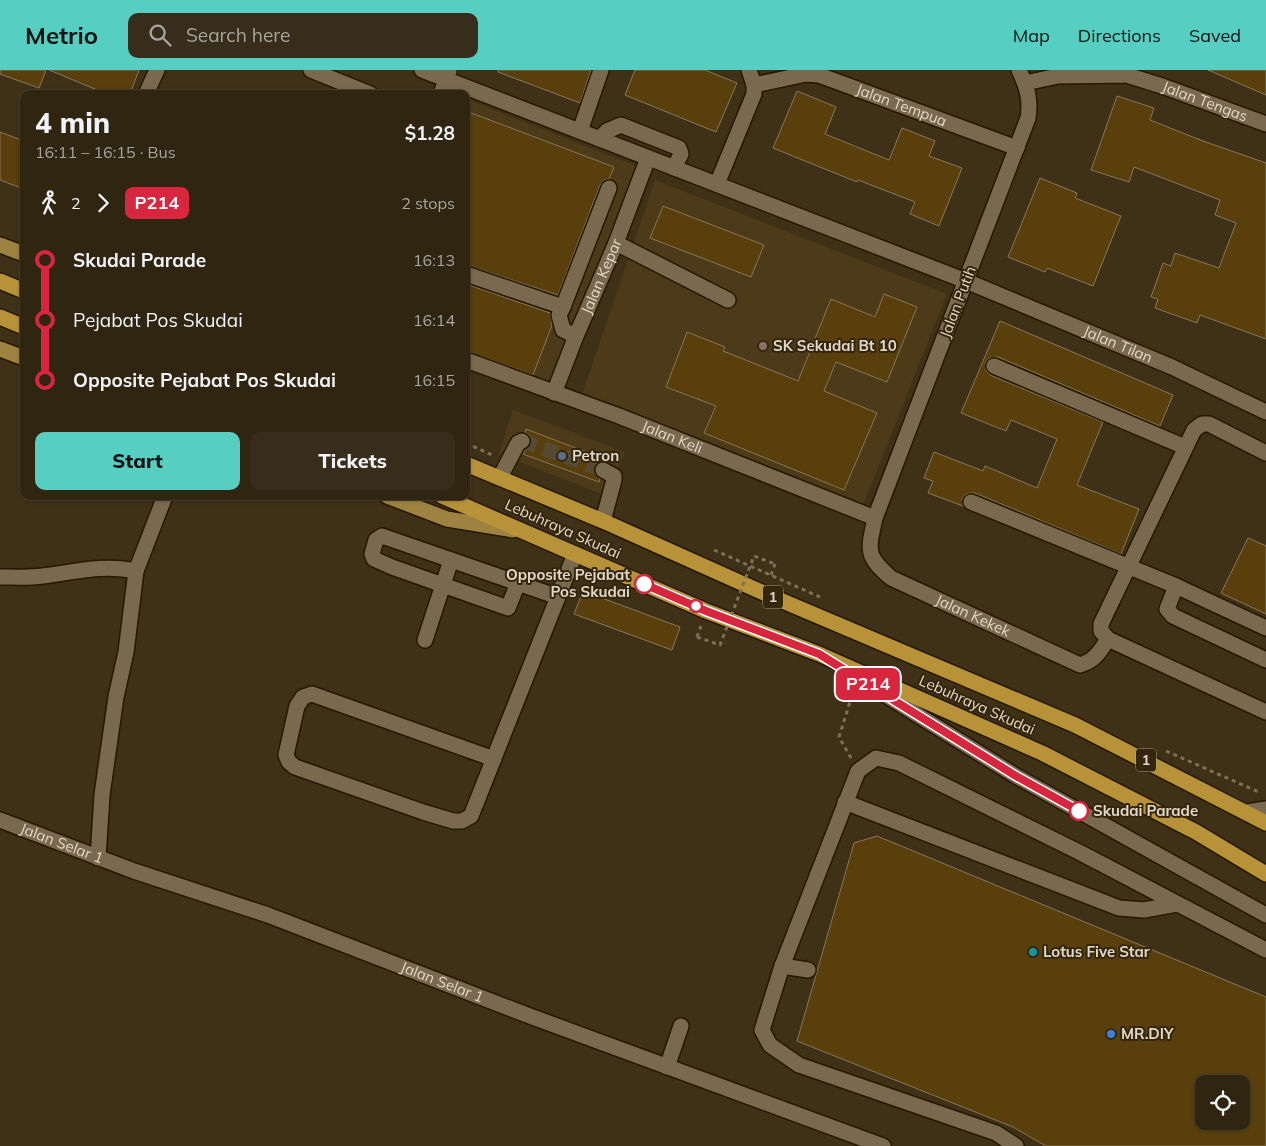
<!DOCTYPE html>
<meta charset="utf-8">
<style>
body{margin:0;font-family:Mulish,sans-serif;background:#372d1a;color:#f1f3f6;height:100vh;display:flex;flex-direction:column;font-size:19px;white-space:nowrap}
*{box-sizing:border-box;margin:0}
p{font-size:16px;color:#a7a59f}
.icon{flex:none;width:28px;height:28px;fill:none;stroke:currentColor;stroke-width:2;stroke-linecap:round;stroke-linejoin:round}
.map{position:relative;flex:1;overflow:hidden}
.panel{position:absolute;left:20px;top:20px;width:450px;height:410px;display:flex;flex-direction:column;background:#2f2511;border-radius:10px;box-shadow:0 1px 4px #0004,0 0 0 1px #4a4231}
.panel>*{flex:none}
.badge{padding:0 10px;border-radius:8px;font-size:18px;line-height:32px}
.buttons{position:absolute;left:1195px;top:1005px;display:grid;gap:10px}
.buttons a{display:grid;place-items:center;width:55px;height:55px;border-radius:10px;background:#2f2511;box-shadow:0 1px 4px #0004,0 0 0 1px #4a4231;font-size:25px}
.map>.badge{position:absolute;translate:-50% -50%;box-shadow:0 0 0 2px #fff}
.legs{display:flex;align-items:center;gap:8px;height:55px;padding:0 15px;font-size:16px}
.legs p{margin-inline-start:auto}
.summary{display:flex;align-items:center;justify-content:space-between;height:85px;padding:0 15px}
h1{font-size:28px;font-weight:800;line-height:38px}
.cta{display:flex;gap:10px;margin-top:auto;padding:10px 15px}
.cta a{flex:1;height:58px;border-radius:10px;background:#56cec2;color:#111;font-size:20px;font-weight:800;line-height:58px;text-align:center}
.cta a+a{background:#372d1a;color:#f1f3f6}
ul{padding:0 15px;list-style:none}
li{display:flex;align-items:center;gap:18px;height:60px;font-size:19px}
li i{display:grid;place-items:center;width:8px;height:100%;margin:0 6px;background:currentColor}
li i::after{content:'';width:12px;height:12px;margin:-6px;border:4px solid;border-radius:50%;background:#2f2511}
li p{margin-inline-start:auto}
li:first-child i{background:linear-gradient(#0000 50%,currentColor 0)}
li:last-child i{background:linear-gradient(currentColor 50%,#0000 0)}
header{display:flex;align-items:center;gap:30px;box-sizing:border-box;height:70px;padding:0 25px;background:#56cec2;color:#111}
header strong{font-size:24px}
nav{display:flex;gap:28px;margin-inline-start:auto;font-size:18px}
.search{width:350px;height:45px;background:#372d1a;display:flex;align-items:center;gap:12px;box-sizing:border-box;padding:0 18px;border-radius:10px;color:#a7a59f;font-size:19px}
.map>svg:first-child{display:block}
.built{fill:#4c3a19}
.building{fill:#583f0c;stroke:#87765b;fill-rule:evenodd}
.lines{fill:none;stroke-linecap:round;stroke-linejoin:round}
.minor-tunnel{stroke:#574a32;stroke-width:15;stroke-dasharray:15 8;stroke-linecap:butt}
.minor-casing{stroke:#261801;stroke-width:18}
.major-casing{stroke:#261801;stroke-width:18}
.highway-casing{stroke:#261801;stroke-width:18}
.path{stroke:#7c705a;stroke-width:3;stroke-dasharray:4 4;stroke-linecap:butt}
.minor{stroke:#79694e;stroke-width:15}
.major{stroke:#9e8241;stroke-width:15}
.highway{stroke:#b79239;stroke-width:15}
.path-bridge{stroke:#7c705a;stroke-width:3;stroke-dasharray:4 4;stroke-linecap:butt}
.line-1-casing{stroke:#fff;stroke-width:11}
.line-1{stroke:#d7263d;stroke-width:8}
.education-dot{fill:#8d6e63;stroke:#35270d;stroke-width:2}
.service-dot{fill:#5c6f8a;stroke:#35270d;stroke-width:2}
.stop-1-dot{fill:#fff;stroke:#d7263d;stroke-width:2.5}
.culture-dot{fill:#0f9aa8;stroke:#35270d;stroke-width:2}
.shop-dot{fill:#3f7fe0;stroke:#35270d;stroke-width:2}
.labels{text-anchor:middle;stroke-width:4;stroke-linejoin:round;paint-order:stroke}
.shield{fill:#35270d;stroke:#ada290;stroke-width:1}
.shield-label{font-size:14px;font-weight:bold;fill:#e0d7c8}
.street-label{font-size:15px;fill:#e0d7c8;stroke:#35270d}
.poi-label{font-size:15px;font-weight:bold;fill:#e0d7c8;stroke:#35270d;text-anchor:start}
.stop-label{font-size:15px;font-weight:bold;fill:#e0d7c8;stroke:#35270d;text-anchor:end}
</style>
<header>
<strong>Metrio</strong>
<div class="search"><svg class="icon" aria-label="search" viewBox="0 0 24 24"><circle cx="10" cy="10" r="6"/><path d="M15 15l6 6"/></svg>Search here</div>
<nav><a>Map</a><a>Directions</a><a>Saved</a></nav>
</header>
<div class="map">
<svg width="1266" height="1076" viewBox="0 0 1266 1076">
<rect width="100%" height="100%" fill="#3f3117"/>
<!-- built -->
<g class="built">
<polygon points="466,29 637,96 608,174 550,315 466,284"/>
<polygon points="655,110 947,224 861,440 581,328"/>
<polygon points="513,340 625,382 607,426 499,384"/>
</g>
<!-- building -->
<g class="building">
<polygon points="0,0 46,0 39,18 0,4"/>
<polygon points="49,0 139,0 130,24 107,24"/>
<polygon points="498,0 591,0 580,33 498,2"/>
<polygon points="635,0 705,0 737,13 716,62 625,25"/>
<polygon points="1208,0 1266,0 1266,25"/>
<polygon points="797,21 836,37 825,64 889,90 902,58 935,71 929,86 962,98 939,156 910,144 915,132 858,110 857,112 773,78"/>
<polygon points="1117,26 1154,38 1150,50 1203,71 1266,93 1266,269 1200,245 1197,253 1155,238 1158,229 1151,227 1163,193 1171,196 1175,183 1219,198 1236,153 1215,145 1220,130 1134,97 1129,112 1091,100"/>
<polygon points="466,41 614,97 609,109 604,110 600,115 558,225 466,195"/>
<polygon points="0,62 24,71 24,119 0,110"/>
<polygon points="1040,108 1077,123 1075,128 1121,146 1093,216 1047,198 1045,202 1008,187"/>
<polygon points="663,136 764,175 751,207 650,168"/>
<polygon points="466,214 550,243 552,255 533,305 466,281"/>
<polygon points="884,224 917,237 887,312 836,292 824,321 877,343 844,420 704,363 716,336 666,317 687,262 725,277 723,281 798,311 831,229 875,247"/>
<polygon points="1000,251 1173,325 1160,356 998,287 989,288 985,293 986,301 990,305 1103,352 1077,415 1139,439 1121,484 975,423 969,423 965,425 962,429 963,436 928,423 933,411 924,408 934,382 983,401 985,396 1037,418 1057,369 1011,350 1006,361 961,343"/>
<polygon points="526,359 607,390 607,392 599,392 595,396 595,404 600,409 599,412 523,384 531,372 530,366 525,362"/>
<polygon points="1248,468 1266,476 1266,544 1221,523"/>
<polygon points="583,521 680,557 672,580 574,544"/>
<path d="M877,766l389,161v149h-220l-33,-19 -216,-86 57,-198zM1204,1014h37v37h-37z"/>
</g>
<g class="lines">
<!-- minor-tunnel -->
<polyline class="minor-tunnel" points="522,371 603,400"/>
<defs>
<g id="minor">
<polyline points="311,0 370,24"/>
<path id="s1" d="M422,0l544,211 206,86 94,45"/>
<path id="s2" d="M1019,0c8,17 12,30 9,48l-153,400c-7,33 -10,37 16,60l189,87c15,-4 20,-14 28,-26"/>
<path id="s3" d="M1025,13l33,-7 69,-1 38,12 101,37"/>
<path id="s4" d="M754,15l52,-11 13,1 198,73"/>
<polyline points="146,24 157,0"/>
<polyline points="441,24 449,1"/>
<polyline points="580,61 601,0"/>
<polyline points="599,69 607,61 621,55 679,78 681,84 674,98"/>
<polyline points="717,114 754,24 754,15 749,0"/>
<polyline points="616,173 728,230"/>
<polyline points="466,204 563,237 609,118"/>
<polyline points="563,237 559,245 563,260 576,266"/>
<path id="s5" d="M466,290l153,56 256,102"/>
<polyline points="994,296 1185,377"/>
<path id="s6" d="M554,323l22,-57 40,-93 32,-85"/>
<polyline points="1266,383 1209,354 1202,354 1194,360 1101,554 1101,561 1108,569 1266,642"/>
<polyline points="603,400 614,406 614,410 603,451"/>
<polyline points="500,407 518,373 522,371"/>
<polyline points="971,432 1176,516 1266,558"/>
<path d="M0,507c14,0 29,1 43,-1 31,-4 62,-12 93,-5"/>
<polyline points="518,513 508,538 392,497 374,489 372,484 376,470 382,466 558,527"/>
<polyline points="1176,516 1167,539 1173,546 1266,590"/>
<polyline points="425,570 451,490"/>
<polyline points="850,603 1016,706 1266,845"/>
<polyline points="494,689 312,624 303,627 297,636 286,685 289,692 295,697 423,742 453,751 462,751 471,746 575,484"/>
<polyline points="845,732 1119,838 1144,840 1177,834"/>
<polyline points="1247,742 1266,739"/>
<path id="s7" d="M0,750l134,51 134,44 259,100 356,131"/>
<polyline points="98,788 102,725 116,627 126,582 136,501 165,426"/>
<polyline points="782,896 808,900"/>
<polyline points="667,997 681,956"/>
<polyline points="1016,1076 996,1063 799,995 770,975 762,960 782,896 858,701 876,688 899,693 1079,782 1266,880"/>
</g>
<g id="major">
<polyline points="0,175 24,184"/>
<polyline points="0,279 24,288"/>
<polyline points="387,426 447,449 513,460"/>
</g>
<g id="highway">
<polyline points="0,211 24,221"/>
<polyline points="0,247 24,257"/>
<polyline points="466,394 603,451 766,524 1075,655 1266,753"/>
<polyline points="442,426 706,541 819,584 1042,683 1196,762 1266,804"/>
</g>
</defs>
<!-- minor casing -->
<use href="#minor" class="minor-casing"/>
<!-- major casing -->
<use href="#major" class="major-casing"/>
<!-- highway casing -->
<use href="#highway" class="highway-casing"/>
<!-- path -->
<g class="path">
<polyline points="466,373 492,385"/>
<polyline points="714,480 820,527"/>
<polyline points="771,505 775,494"/>
<polyline points="697,567 701,556"/>
<polyline points="1166,681 1261,723"/>
<polyline points="851,688 839,667 853,622"/>
</g>
<!-- minor -->
<use href="#minor" class="minor"/>
<!-- major -->
<use href="#major" class="major"/>
<!-- highway -->
<use href="#highway" class="highway"/>
<!-- path-bridge -->
<polyline class="path-bridge" points="697,567 720,575 754,486 775,494"/>
</g>
<g class="lines">
<defs>
<polyline id="line-1" points="644,514 706,541 819,584 1016,706 1079,741"/>
</defs>
<!-- line-1 casing -->
<use href="#line-1" class="line-1-casing"/>
<!-- line-1 -->
<use href="#line-1" class="line-1"/>
</g>
<!-- markers -->
<circle class="education-dot" cx="763" cy="276" r="5"/>
<circle class="service-dot" cx="562" cy="386" r="5"/>
<g class="stop-1-dot">
<circle cx="644" cy="514" r="9"/>
<circle cx="696" cy="536" r="6"/>
<circle cx="1079" cy="741" r="9"/>
</g>
<circle class="culture-dot" cx="1033" cy="882" r="5"/>
<circle class="shop-dot" cx="1111" cy="964" r="5"/>
<g class="labels">
<!-- shield labels -->
<g class="shield">
<rect x="763" y="515.5" width="20" height="23" rx="4"/>
<rect x="1136" y="678.5" width="20" height="23" rx="4"/>
</g>
<g class="shield-label">
<text x="773" y="532">1</text>
<text x="1146" y="695">1</text>
</g>
<!-- street labels -->
<g class="street-label">
<text dy="5" stroke="none"><textPath href="#s3" startOffset="185">Jalan Tengas</textPath></text>
<text dy="5" stroke="none"><textPath href="#s4" startOffset="154">Jalan Tempua</textPath></text>
<text dy="5" stroke="none"><textPath href="#s6" startOffset="126">Jalan Kepar</textPath></text>
<text transform="translate(958 232) rotate(-69)" y="5">Jalan Putih</text>
<text dy="5" stroke="none"><textPath href="#s1" startOffset="748">Jalan Tilan</textPath></text>
<text dy="5" stroke="none"><textPath href="#s5" startOffset="220">Jalan Keli</textPath></text>
<text transform="translate(563 459) rotate(24)" y="5">Lebuhraya Skudai</text>
<text dy="5" stroke="none"><textPath href="#s2" startOffset="636">Jalan Kekek</textPath></text>
<text transform="translate(977 635) rotate(24)" y="5">Lebuhraya Skudai</text>
<text dy="5" stroke="none"><textPath href="#s7" startOffset="66">Jalan Selar 1</textPath></text>
<text dy="5" stroke="none"><textPath href="#s7" startOffset="471">Jalan Selar 1</textPath></text>
</g>
<!-- poi labels -->
<g class="poi-label">
<text x="773" y="281">SK Sekudai Bt 10</text>
<text x="572" y="391">Petron</text>
<text x="1043" y="887">Lotus Five Star</text>
<text x="1121" y="969">MR.DIY</text>
</g>
<!-- stop labels -->
<g class="stop-label">
<text x="630" y="510">Opposite Pejabat<tspan x="630" dy="17">Pos Skudai</tspan></text>
<text x="1093" y="746" text-anchor="start">Skudai Parade</text>
</g>
</g>
</svg>
<div class="buttons">
<a><svg class="icon" aria-label="locate" viewBox="0 0 24 24"><circle cx="12" cy="12" r="6"/><path d="M12 2v4M12 18v4M2 12h4M18 12h4"/></svg></a>
</div>
<b class="badge" style="left:868px;top:614px;background:#d7263d;color:#fff">P214</b>
<section class="panel">
<div class="summary"><div><h1>4 min</h1><p>16:11 – 16:15 · Bus</p></div><b>$1.28</b></div>
<div class="legs"><svg class="icon" aria-label="walk" viewBox="0 0 24 24"><circle cx="13" cy="4" r="2"/><path d="M13 8l-2 6 4 7M11 14l-3 7M7 12l3-4h3l4 4"/></svg>2<svg class="icon" aria-label="forward" viewBox="0 0 24 24"><path d="M9 5l7 7-7 7"/></svg><b class="badge" style="background:#d7263d;color:#fff">P214</b><p>2 stops</p></div>
<ul>
<li><i style="color:#d7263d"></i><b>Skudai Parade</b><p>16:13</p></li>
<li><i style="color:#d7263d"></i><span>Pejabat Pos Skudai</span><p>16:14</p></li>
<li><i style="color:#d7263d"></i><b>Opposite Pejabat Pos Skudai</b><p>16:15</p></li>
</ul>
<div class="cta"><a>Start</a><a>Tickets</a></div>
</section>
</div>
